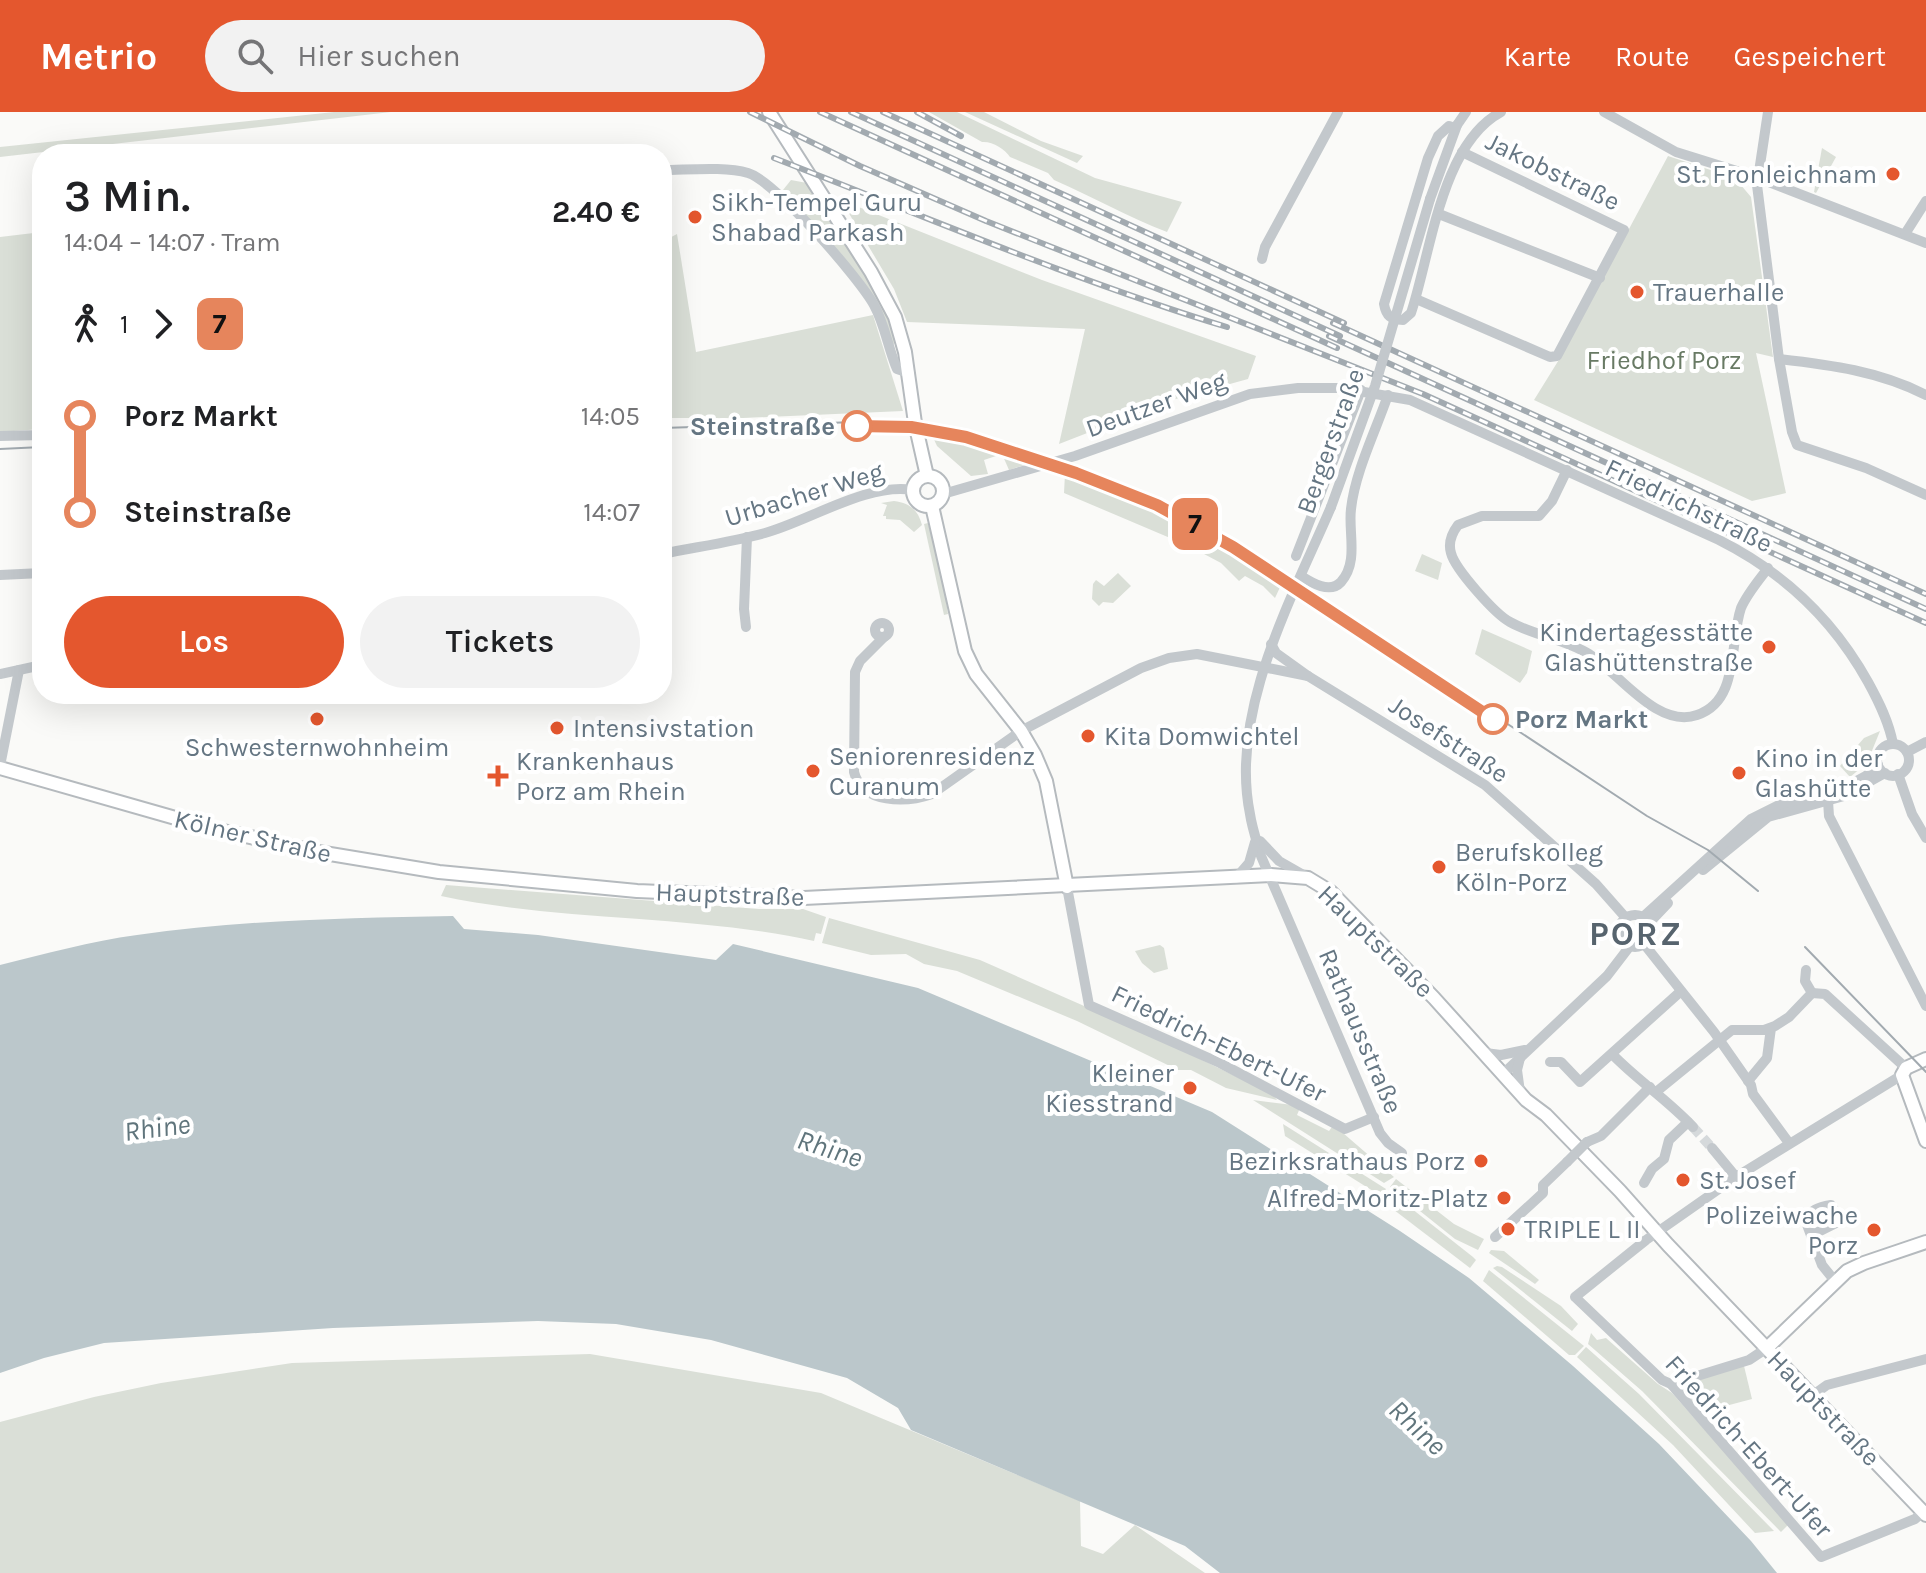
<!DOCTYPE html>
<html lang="de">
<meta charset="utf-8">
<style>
body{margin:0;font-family:Karla,sans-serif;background:#f2f2f2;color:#202124;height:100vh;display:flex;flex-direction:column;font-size:30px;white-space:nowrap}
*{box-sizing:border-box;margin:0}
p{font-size:26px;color:#757577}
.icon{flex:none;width:44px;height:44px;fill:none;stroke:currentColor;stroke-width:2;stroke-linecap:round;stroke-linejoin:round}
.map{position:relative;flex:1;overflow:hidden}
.panel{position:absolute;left:32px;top:32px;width:640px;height:560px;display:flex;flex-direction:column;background:#fff;border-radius:32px;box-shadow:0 8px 32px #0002}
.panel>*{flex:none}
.badge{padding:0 16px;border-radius:12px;font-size:28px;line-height:52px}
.map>.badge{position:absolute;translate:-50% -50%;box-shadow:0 0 0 4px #fff}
.legs{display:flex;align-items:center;gap:12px;height:88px;padding:0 32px;font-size:26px}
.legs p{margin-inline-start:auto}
.overview{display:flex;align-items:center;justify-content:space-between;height:136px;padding:0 32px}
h1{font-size:44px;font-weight:600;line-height:60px}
.button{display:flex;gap:16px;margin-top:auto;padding:16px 32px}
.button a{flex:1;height:92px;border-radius:48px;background:#e4572e;color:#fff;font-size:32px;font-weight:600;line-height:92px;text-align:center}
.button a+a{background:#f2f2f2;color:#202124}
ul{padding:0 32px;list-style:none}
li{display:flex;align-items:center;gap:28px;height:96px;font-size:30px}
li i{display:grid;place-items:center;width:12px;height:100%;margin:0 10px;background:currentColor}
li i::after{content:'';width:20px;height:20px;margin:-10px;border:6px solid;border-radius:50%;background:#fff}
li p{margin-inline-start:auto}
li:first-child i{background:linear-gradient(#0000 50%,currentColor 0)}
li:last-child i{background:linear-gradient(currentColor 50%,#0000 0)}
header{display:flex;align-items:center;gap:48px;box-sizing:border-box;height:112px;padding:0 40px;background:#e4572e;color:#fff}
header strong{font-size:38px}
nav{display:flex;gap:44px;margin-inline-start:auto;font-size:28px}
.search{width:560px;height:72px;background:#f2f2f2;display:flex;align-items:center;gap:20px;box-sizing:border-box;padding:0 28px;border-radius:44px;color:#757577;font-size:30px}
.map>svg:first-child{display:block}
.green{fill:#dadfd7}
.water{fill:#bbc7cb}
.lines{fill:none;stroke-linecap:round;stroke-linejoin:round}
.minor-tunnel{stroke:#d5d9db;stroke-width:10;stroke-dasharray:10 5;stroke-linecap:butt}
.major-casing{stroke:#b5babe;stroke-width:16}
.minor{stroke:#c3c8cc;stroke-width:10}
.major{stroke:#fff;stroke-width:12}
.tram{stroke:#a2aab0;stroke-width:2}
.rail-casing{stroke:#a2aab0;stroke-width:6}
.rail{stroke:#fff;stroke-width:3;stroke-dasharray:9;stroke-linecap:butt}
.minor-bridge{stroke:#c3c8cc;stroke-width:10}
.line-1-casing{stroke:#fff;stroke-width:18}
.line-1{stroke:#e6855c;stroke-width:12}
.poi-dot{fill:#e4572e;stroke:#fff;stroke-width:3}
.stop-1-dot{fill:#fff;stroke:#e6855c;stroke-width:4}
.labels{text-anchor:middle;stroke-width:8;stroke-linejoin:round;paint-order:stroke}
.street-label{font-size:26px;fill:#657683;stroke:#fff}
.poi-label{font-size:26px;fill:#657683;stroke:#fff;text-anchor:start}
.park-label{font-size:26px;fill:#687a64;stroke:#fff}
.stop-label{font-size:26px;font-weight:bold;fill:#657683;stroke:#fff;text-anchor:end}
.water-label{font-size:28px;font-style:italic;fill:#60757c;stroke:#fff}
.district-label{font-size:34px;font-weight:bold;letter-spacing:2px;fill:#57646e;stroke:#fff}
</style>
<header>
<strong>Metrio</strong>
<div class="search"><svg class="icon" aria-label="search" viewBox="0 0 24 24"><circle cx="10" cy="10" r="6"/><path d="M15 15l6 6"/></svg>Hier suchen</div>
<nav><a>Karte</a><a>Route</a><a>Gespeichert</a></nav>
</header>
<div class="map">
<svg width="1926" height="1461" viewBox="0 0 1926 1461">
<rect width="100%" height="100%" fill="#fafaf8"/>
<!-- green -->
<g class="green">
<polygon points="334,0 391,0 0,45 0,35"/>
<path d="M929,0h28l138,66 87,24 -15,30c-39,-15 -74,-35 -113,-52l-6,-7 -38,-16c-5,-8 -18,-16 -28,-15z"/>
<polygon points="965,0 984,0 1041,29 1083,44 1077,51"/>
<polygon points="1822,36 1836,45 1816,81 1814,80"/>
<polygon points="1668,44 1735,66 1751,85 1773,245 1756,241 1786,381 1752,389 1534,288 1560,246"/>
<polygon points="791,68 807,71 814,84 802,103 783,78"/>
<polygon points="815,87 876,180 888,207 895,231 892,233 885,212 804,105"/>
<polygon points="841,88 1042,168 1256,244 1248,267 1172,288 1059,332 1085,217 907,210 894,177"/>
<polygon points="42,120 42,317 0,320 0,125"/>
<polygon points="677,122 696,240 873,203 903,299 743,306 662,306 662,130"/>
<polygon points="931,321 963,328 1034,350 1009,358 1002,342 984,348 988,362 971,364 937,334"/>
<polygon points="1065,362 1166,399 1215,427 1282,471 1275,486 1263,474 1245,464 1239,469 1221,451 1189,434 1064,381"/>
<path d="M894,389c16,2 24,9 28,24l-8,7 -14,-12 -14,-1v-3h-3l4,-11 -6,-2z"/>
<polygon points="928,411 943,467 948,502 944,503 924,412"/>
<polygon points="1422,442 1442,451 1438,468 1415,459"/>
<polygon points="1118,461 1131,474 1113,491 1103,490 1099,494 1092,487 1093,472 1096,468 1104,474"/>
<polygon points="1482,517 1532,539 1527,561 1520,571 1475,542"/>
<polygon points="1880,619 1867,651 1850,665 1840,654 1864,626"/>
<path d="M446,773l313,24h44l23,8 -5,17 -5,-1 -2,8c-123,-27 -250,-19 -373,-45z"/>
<polygon points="829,806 980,848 1159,927 1272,982 1277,988 1226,976 1191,958 1178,958 1077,909 957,859 924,852 906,842 871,843 822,831"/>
<polygon points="1160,833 1164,836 1168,857 1154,861 1142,851 1135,839"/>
<polygon points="1253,988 1293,993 1300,996 1297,1003 1329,1019 1332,1015 1343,1021 1394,1065 1384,1071"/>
<polygon points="1283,1012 1386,1077 1381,1084 1285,1024"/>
<polygon points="1396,1067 1454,1112 1484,1127 1478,1138 1455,1127 1390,1075"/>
<polygon points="1388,1078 1473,1145 1476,1148 1470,1156 1381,1088"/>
<polygon points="1491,1138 1504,1139 1539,1168 1535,1172 1489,1141"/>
<polygon points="1497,1154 1502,1155 1561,1194 1578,1212 1572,1219 1493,1156"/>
<polygon points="1489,1158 1584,1234 1575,1243 1569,1243 1483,1169"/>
<polygon points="1591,1221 1597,1228 1606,1226 1658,1272 1672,1281 1789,1412 1781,1420 1642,1279 1588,1232"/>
<polygon points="1586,1235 1639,1282 1774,1419 1755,1421 1673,1333 1577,1245"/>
<polygon points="590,1242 821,1281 1080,1389 1081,1434 1103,1442 1135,1413 1205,1461 0,1461 0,1310 94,1285 161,1271 292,1251"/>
<polygon points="1744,1254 1752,1287 1699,1301 1688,1289 1680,1273"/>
</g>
<!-- water -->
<path class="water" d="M453,804l11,13 74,6 178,25 17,-16 185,44 294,124 188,119 69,47 104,88 86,78 92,97 26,32h-557l-35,-27 -274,-116 -13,-22 -51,-30 -136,-38 -95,-16 -78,-3 -205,7 -229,15 -60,15 -44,15v-408c45,-11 91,-24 137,-30 104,-15 210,-17 316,-19z"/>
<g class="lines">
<!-- minor-tunnel -->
<polyline class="minor-tunnel" points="1693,1015 1712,1036"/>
<defs>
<g id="major">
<polyline points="769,0 871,160 895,205 905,240 915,311 927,364"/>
<circle cx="928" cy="379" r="15"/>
<polyline points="932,394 965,539 976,562 1021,619 1035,643 1046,669 1067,775"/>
<polyline points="0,656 214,717 318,740 439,760 637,779 804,786 1271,763 1308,766 1331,780 1434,886 1526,988 1546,1003 1620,1079 1668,1133 1926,1403"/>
<polyline points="1926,947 1906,956 1902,963 1926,1029"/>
<polyline points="1767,1236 1847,1159 1864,1151 1926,1130"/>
</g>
</defs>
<!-- major casing -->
<use href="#major" class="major-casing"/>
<!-- minor -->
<g class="minor">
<path d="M1466,0l-11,16 -6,-2 -11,10 -10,22 -44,146c2,12 7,16 19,16l8,-7c20,-60 30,-169 90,-201"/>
<polyline points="1604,0 1676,40 1756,65 1926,131"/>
<polyline points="1768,0 1757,73 1779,247 1792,320 1797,333 1866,356 1926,383"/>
<path d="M662,58c25,0 63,-4 86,3 27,8 111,105 126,132 11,20 14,43 23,64l12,4"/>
<polyline points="1430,87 1457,13"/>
<polyline points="1439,102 1600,166"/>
<polyline points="1905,122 1926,89"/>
<polyline points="1262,147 1265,135 1338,0"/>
<polyline points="1416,187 1550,245 1557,244 1624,118 1462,40"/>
<path d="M1779,247c52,6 100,12 147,36"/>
<polyline points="0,324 42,323"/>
<path d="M1567,358l-15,31 -13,15h-57l-24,9c-6,8 -10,18 -7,28 4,16 44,61 59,69 25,14 55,17 79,32 30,19 68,75 108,61 43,-14 32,-72 44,-107 6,-14 18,-28 27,-40"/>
<path d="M943,382l132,-38 175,-62 48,-6h43l69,12 309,140c64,32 114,79 149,142 11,20 21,40 25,62"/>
<polyline points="42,391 42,397"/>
<path d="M1331,395c-39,91 -102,205 -81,307 2,14 7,28 11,42l119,277 8,10 14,10"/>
<path d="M662,442c34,-7 70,-12 103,-21 44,-12 103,-51 148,-43"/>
<polyline points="1296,444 1361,278"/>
<polyline points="0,463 42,461"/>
<path d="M1301,464c11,7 29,18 40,6 18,-20 7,-50 10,-73 4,-37 25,-79 37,-114"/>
<circle cx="882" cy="518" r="7"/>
<polyline points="746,515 744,497 747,425"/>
<path d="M884,525l-24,24 -5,11 -1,100c8,32 52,31 78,22l89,-63 120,-63 28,-10 28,-4 111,22"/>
<polyline points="1271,532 1276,541 1308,564 1485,673 1596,772 1626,806"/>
<polyline points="0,562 42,553"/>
<circle cx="1893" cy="648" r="16"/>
<polyline points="1907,640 1926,630"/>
<polyline points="0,654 19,558"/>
<polyline points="1898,662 1912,702 1926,726"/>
<polyline points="1828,689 1829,704 1926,894"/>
<polyline points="1260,729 1279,749 1307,765"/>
<polyline points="1703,758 1768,705 1844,684 1885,661"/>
<polyline points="1236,766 1249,751 1255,730"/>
<polyline points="1067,775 1089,893 1220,951 1345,1017 1374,1005"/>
<circle cx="1635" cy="819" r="16"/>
<polyline points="1643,805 1751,707 1781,692 1840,678 1866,664 1878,653"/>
<polyline points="1649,811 1668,791"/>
<polyline points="1644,832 1714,920 1751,973 1753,982 1789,1031"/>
<polyline points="1812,881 1825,882 1906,956"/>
<polyline points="1485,941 1501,943 1525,938"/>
<path d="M1612,942c25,26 56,46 81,73"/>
<polyline points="1550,950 1561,950 1580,970 1680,880"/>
<polyline points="1504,961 1607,864 1630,834"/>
<polyline points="1902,963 1736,1065 1646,1128 1575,1185 1662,1268 1671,1272 1821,1445 1915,1407 1923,1400"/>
<polyline points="1748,969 1767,946 1771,916"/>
<polyline points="1520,980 1517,958 1520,946"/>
<polyline points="1656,980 1732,918 1764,918 1775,914 1789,905 1812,881 1805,869 1806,858"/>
<polyline points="1587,1030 1601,1024 1650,975"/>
<polyline points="1712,1036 1736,1065"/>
<polyline points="1644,1071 1652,1057 1664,1047 1669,1028 1688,1010"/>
<path d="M1812,1123l26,-13v-6l-7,-11c-11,2 -23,5 -25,17l16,43 12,15"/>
<polyline points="1495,1125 1543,1081 1543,1073 1567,1050"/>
<polyline points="1671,1272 1749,1248 1767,1236"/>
<polyline points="1813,1283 1827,1273 1926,1247"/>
</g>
<!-- major -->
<use href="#major" class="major"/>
<!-- tram -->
<g class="tram">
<path d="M662,316l227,-7c52,3 100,19 149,36 70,23 135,48 197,87l412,272 61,34 50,41"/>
<polyline points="0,337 42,335"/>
<polyline points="1805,835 1926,960"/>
</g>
<defs>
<g id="rail">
<polyline points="750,0 860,54 986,109 1423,282 1926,511"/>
<polyline points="820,0 1337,236"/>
<polyline points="851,0 1340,224"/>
<polyline points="883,0 1344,211"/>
<polyline points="917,0 961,24"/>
<path d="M774,46c150,58 299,122 453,169"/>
<polyline points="1333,211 1926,482"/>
<polyline points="1329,224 1926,497"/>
</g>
</defs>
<!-- rail casing -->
<use href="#rail" class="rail-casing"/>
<!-- rail -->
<use href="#rail" class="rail"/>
<!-- minor-bridge -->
<g class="minor-bridge">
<polyline points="1331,395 1375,274 1430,87"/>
<polyline points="1567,1050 1587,1030"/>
</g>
</g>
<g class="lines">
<defs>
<polyline id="line-1" points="857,314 911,315 966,325 1076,361 1157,393 1233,435 1493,607"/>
</defs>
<!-- line-1 casing -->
<use href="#line-1" class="line-1-casing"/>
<!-- line-1 -->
<use href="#line-1" class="line-1"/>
</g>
<!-- markers -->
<g class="poi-dot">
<circle cx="1893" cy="62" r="8"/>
<circle cx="695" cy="105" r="8"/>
<circle cx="1637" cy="180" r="8"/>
<circle cx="1769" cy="535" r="8"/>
<circle cx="317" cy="607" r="8"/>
<circle cx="557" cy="616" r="8"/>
<circle cx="1088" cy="624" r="8"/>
<circle cx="813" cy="659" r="8"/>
<circle cx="1739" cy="661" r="8"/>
<path d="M494 652h8v8h8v8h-8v8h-8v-8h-8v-8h8z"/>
<circle cx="1439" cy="755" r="8"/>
<circle cx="1190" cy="976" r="8"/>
<circle cx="1481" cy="1049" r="8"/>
<circle cx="1683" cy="1068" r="8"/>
<circle cx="1504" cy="1086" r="8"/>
<circle cx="1508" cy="1117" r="8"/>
<circle cx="1874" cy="1118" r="8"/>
</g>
<g class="stop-1-dot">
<circle cx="857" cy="314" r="14"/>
<circle cx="1493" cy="607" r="14"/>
</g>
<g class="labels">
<!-- street labels -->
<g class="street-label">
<text transform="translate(1553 59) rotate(26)" y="9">Jakobstraße</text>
<text transform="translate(1156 292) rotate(-20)" y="9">Deutzer Weg</text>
<text transform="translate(1330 329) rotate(-70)" y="9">Bergerstraße</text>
<text transform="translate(804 382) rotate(-17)" y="9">Urbacher Weg</text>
<text transform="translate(1689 393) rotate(26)" y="9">Friedrichstraße</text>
<text transform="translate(1449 627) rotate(33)" y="9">Josefstraße</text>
<text transform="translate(253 724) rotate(13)" y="9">Kölner Straße</text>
<text transform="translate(730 782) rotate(2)" y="9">Hauptstraße</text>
<text transform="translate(1376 829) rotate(44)" y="9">Hauptstraße</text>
<text transform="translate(1361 919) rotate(67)" y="9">Rathausstraße</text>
<text transform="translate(1219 931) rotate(26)" y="9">Friedrich-Ebert-Ufer</text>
<text transform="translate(1824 1296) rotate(46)" y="9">Hauptstraße</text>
<text transform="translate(1749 1334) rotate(48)" y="9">Friedrich-Ebert-Ufer</text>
</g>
<!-- poi labels -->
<g class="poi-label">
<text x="1877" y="71" text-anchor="end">St. Fronleichnam</text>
<text x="711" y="99">Sikh-Tempel Guru<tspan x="711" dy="30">Shabad Parkash</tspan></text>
<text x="1653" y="189">Trauerhalle</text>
<text x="1753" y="529" text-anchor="end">Kindertagesstätte<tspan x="1753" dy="30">Glashüttenstraße</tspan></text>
<text x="573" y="625">Intensivstation</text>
<text x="1104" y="633">Kita Domwichtel</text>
<text x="317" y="644" text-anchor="middle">Schwesternwohnheim</text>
<text x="829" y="653">Seniorenresidenz<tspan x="829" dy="30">Curanum</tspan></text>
<text x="1755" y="655">Kino in der<tspan x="1755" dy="30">Glashütte</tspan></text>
<text x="516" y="658">Krankenhaus<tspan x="516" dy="30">Porz am Rhein</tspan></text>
<text x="1455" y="749">Berufskolleg<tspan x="1455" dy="30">Köln-Porz</tspan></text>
<text x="1174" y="970" text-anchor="end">Kleiner<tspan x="1174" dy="30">Kiesstrand</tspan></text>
<text x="1465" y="1058" text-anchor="end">Bezirksrathaus Porz</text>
<text x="1699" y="1077">St. Josef</text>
<text x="1488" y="1095" text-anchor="end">Alfred-Moritz-Platz</text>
<text x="1858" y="1112" text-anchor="end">Polizeiwache<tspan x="1858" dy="30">Porz</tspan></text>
<text x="1524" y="1126">TRIPLE L II</text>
</g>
<!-- park labels -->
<g class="park-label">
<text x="1664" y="257">Friedhof Porz</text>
</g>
<!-- stop labels -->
<g class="stop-label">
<text x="835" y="323">Steinstraße</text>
<text x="1515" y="616" text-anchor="start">Porz Markt</text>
</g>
<!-- water labels -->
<g class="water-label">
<text transform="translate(157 1015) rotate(-7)" y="10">Rhine</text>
<text transform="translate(830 1036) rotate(18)" y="10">Rhine</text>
<text transform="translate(1418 1315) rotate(43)" y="10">Rhine</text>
</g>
<!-- district labels -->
<g class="district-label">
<text x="1636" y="833">PORZ</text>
</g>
</g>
</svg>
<b class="badge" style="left:1195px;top:412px;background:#e6855c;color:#111">7</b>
<section class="panel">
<div class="overview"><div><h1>3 Min.</h1><p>14:04 – 14:07 · Tram</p></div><b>2.40 €</b></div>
<div class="legs"><svg class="icon" aria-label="walk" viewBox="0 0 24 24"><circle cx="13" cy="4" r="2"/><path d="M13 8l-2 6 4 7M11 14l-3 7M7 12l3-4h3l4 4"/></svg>1<svg class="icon" aria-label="forward" viewBox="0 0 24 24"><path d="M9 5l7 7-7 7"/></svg><b class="badge" style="background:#e6855c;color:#111">7</b></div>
<ul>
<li><i style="color:#e6855c"></i><b>Porz Markt</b><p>14:05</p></li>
<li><i style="color:#e6855c"></i><b>Steinstraße</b><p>14:07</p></li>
</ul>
<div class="button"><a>Los</a><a>Tickets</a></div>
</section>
</div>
